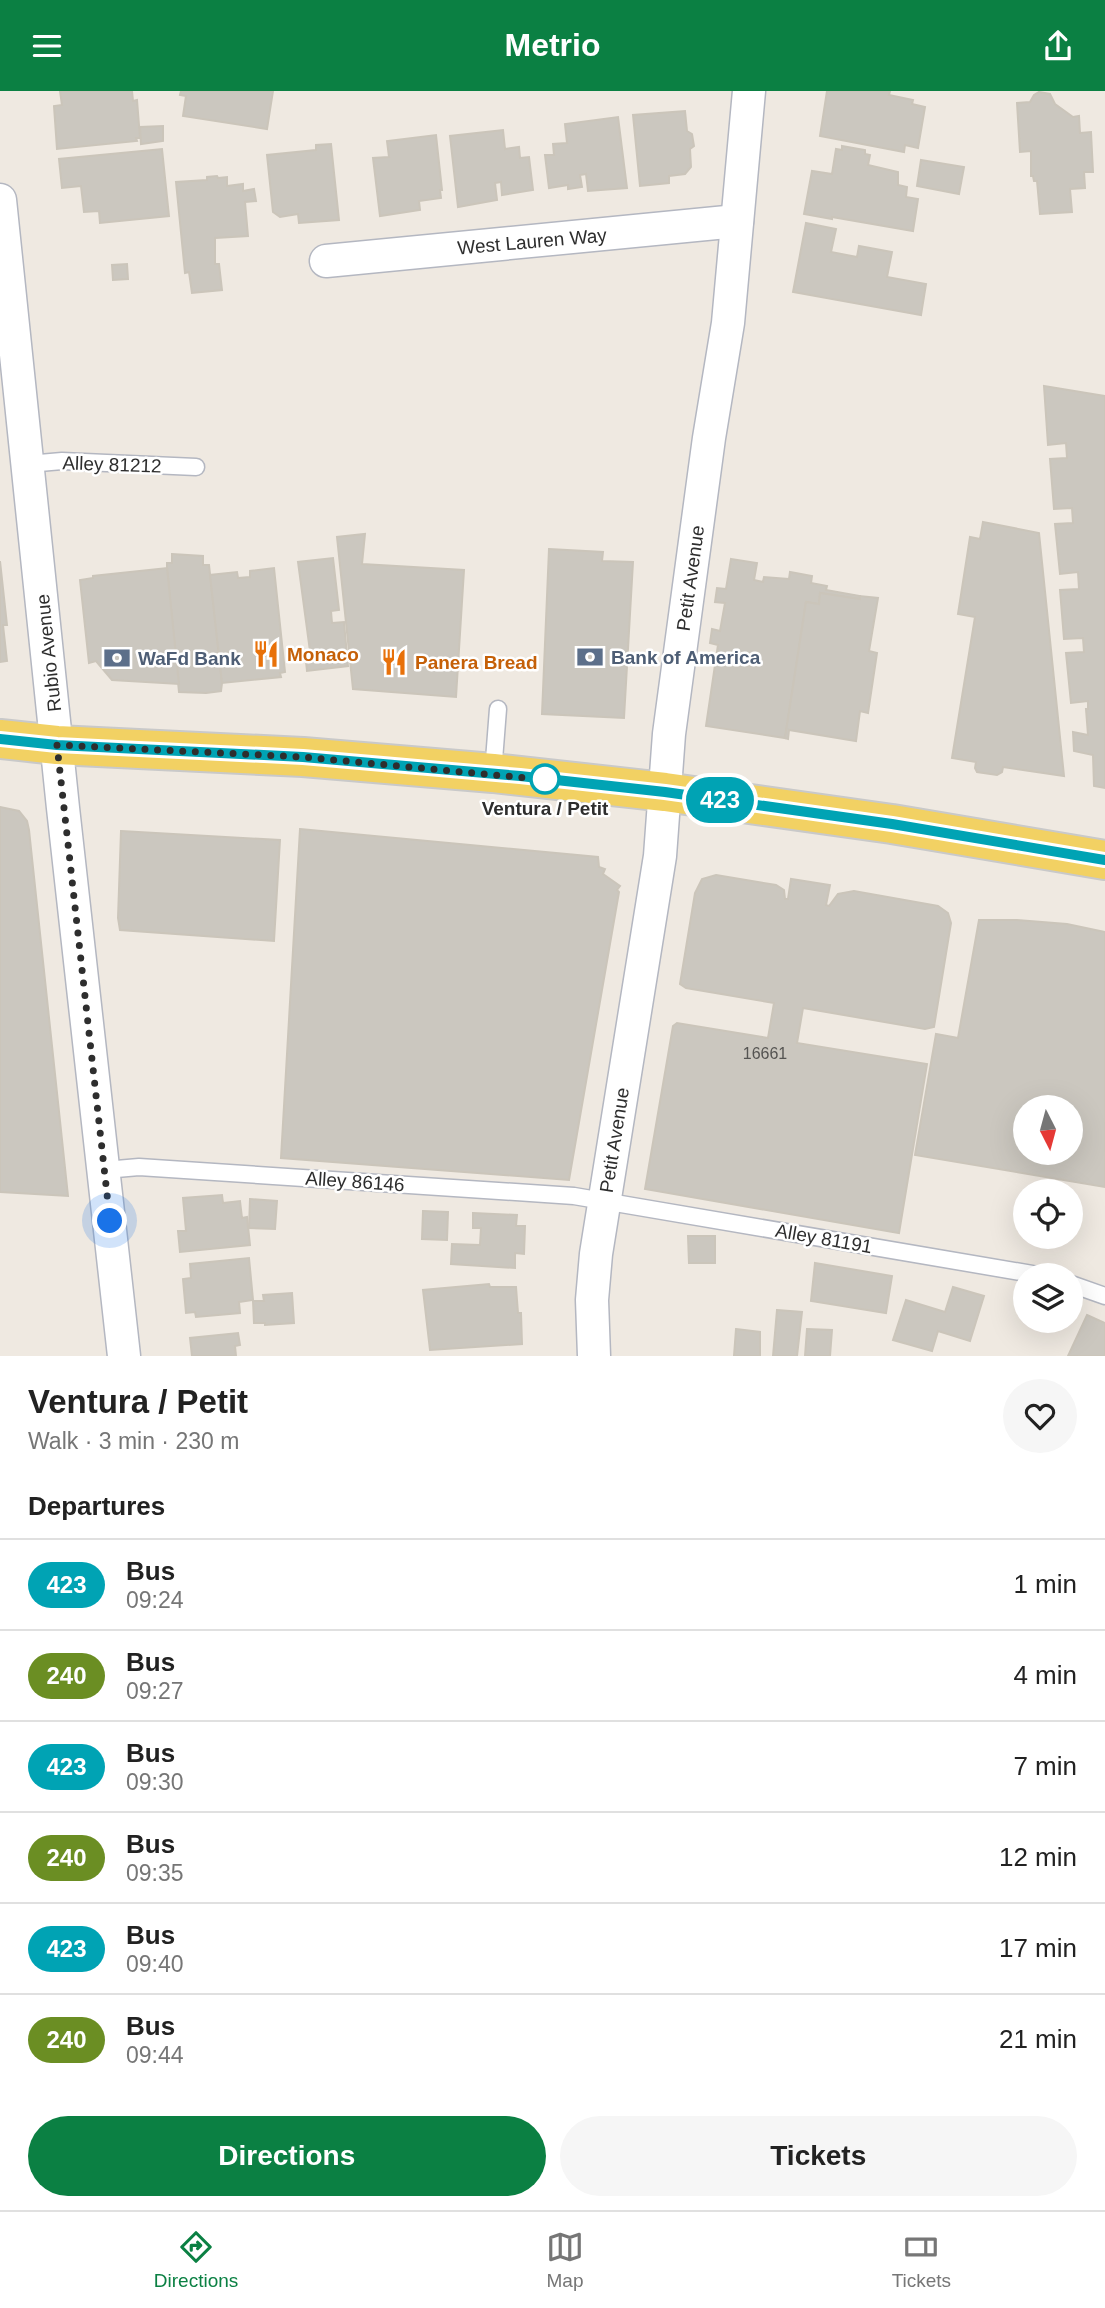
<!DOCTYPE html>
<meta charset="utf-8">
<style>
body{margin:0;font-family:Helvetica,sans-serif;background:#f6f6f6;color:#222;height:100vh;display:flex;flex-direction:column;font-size:26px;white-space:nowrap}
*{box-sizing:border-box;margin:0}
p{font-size:23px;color:#767676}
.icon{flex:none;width:38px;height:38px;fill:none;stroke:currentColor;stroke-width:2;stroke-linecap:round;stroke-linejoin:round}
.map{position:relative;height:1265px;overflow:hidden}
.details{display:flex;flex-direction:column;background:#fff;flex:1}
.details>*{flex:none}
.badge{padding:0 14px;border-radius:23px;font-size:24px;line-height:46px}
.needle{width:46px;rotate:174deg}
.buttons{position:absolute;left:1013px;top:1004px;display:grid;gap:14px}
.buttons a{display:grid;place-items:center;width:70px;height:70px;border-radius:50%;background:#fff;box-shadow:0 7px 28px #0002;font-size:35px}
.you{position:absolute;width:35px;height:35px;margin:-18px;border:5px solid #fff;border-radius:50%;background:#1a73e8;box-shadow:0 0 0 10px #1a73e833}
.map>.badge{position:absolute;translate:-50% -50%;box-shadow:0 0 0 4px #fff}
h2{padding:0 28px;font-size:26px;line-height:63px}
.round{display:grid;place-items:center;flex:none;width:74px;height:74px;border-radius:37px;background:#f6f6f6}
.headline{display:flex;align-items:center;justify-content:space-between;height:119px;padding:0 28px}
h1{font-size:33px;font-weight:700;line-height:52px}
.primary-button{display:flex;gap:14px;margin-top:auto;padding:14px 28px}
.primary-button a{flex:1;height:80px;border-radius:42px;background:#0b8043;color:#fff;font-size:28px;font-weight:700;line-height:80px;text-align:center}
.primary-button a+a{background:#f6f6f6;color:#222}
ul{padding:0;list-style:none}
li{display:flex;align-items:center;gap:21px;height:91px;padding:0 28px;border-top:2px solid #e0e0e0}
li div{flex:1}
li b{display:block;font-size:26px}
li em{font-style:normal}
li .badge{min-width:77px;font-weight:700;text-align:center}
header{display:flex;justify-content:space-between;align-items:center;height:91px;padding:0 28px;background:#0b8043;color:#fff;font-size:32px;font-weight:700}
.tabs{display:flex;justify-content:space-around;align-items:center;height:98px;border-top:2px solid #e0e0e0;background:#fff;font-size:19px;color:#767676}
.tabs a{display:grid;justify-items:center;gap:4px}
.tabs .current{color:#0b8043}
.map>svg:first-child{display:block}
.building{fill:#cbc7bf;stroke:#cbc5ba;stroke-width:2;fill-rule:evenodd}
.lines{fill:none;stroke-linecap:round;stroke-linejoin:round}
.service-casing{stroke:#b4b7c1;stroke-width:19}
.minor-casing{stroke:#b4b7c1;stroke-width:35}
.primary-casing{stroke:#c9c9c9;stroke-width:42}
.service{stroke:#fff;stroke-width:16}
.minor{stroke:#fff;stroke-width:32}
.primary{stroke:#f2d163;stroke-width:38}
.line-casing{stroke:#fff;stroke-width:16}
.line{stroke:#00a3b4;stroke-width:10}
.walk{stroke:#2e2e2e;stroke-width:7;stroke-dasharray:0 12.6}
.stop-dot{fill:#fff;stroke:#00a3b4;stroke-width:3.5}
.labels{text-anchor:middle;stroke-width:5;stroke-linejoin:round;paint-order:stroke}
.number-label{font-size:16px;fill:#555452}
.street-label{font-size:19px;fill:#2e2e2e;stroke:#fff}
.food-label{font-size:19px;font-weight:bold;fill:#c56008;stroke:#fff;text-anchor:start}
.service-label{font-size:19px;font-weight:bold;fill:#4e5e75;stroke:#fff;text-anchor:start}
.stop-label{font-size:19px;font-weight:bold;fill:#2e2e2e;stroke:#fff}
</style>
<header><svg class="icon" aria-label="menu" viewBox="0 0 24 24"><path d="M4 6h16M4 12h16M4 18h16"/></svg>Metrio<svg class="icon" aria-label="share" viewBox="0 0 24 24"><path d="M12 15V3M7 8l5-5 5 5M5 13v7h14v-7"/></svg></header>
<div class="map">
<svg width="1105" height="1265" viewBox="0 0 1105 1265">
<rect width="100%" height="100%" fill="#efe9e1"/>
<!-- building -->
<g class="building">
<polygon points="60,0 132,0 133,10 137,9 140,47 136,47 137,50 57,58 54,15 62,14"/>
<polygon points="181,0 273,0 267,38 183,25 186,5 180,4"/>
<polygon points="827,0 890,0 889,4 913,9 912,13 925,16 918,57 905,54 904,61 820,45"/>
<polygon points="1039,1 1050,3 1055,13 1073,26 1079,25 1080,42 1091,41 1093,81 1084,81 1085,97 1070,98 1072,121 1040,123 1037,90 1034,90 1033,85 1031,85 1031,60 1020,61 1017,12 1030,11 1034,4"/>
<polygon points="685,20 687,40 692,43 694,55 690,58 691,76 685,83 669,85 669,92 640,95 633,24"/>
<polygon points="618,26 627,97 588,100 586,83 580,84 582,96 568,98 568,94 549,97 545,64 554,64 553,53 567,52 565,33"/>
<polygon points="163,35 163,50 141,53 140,36"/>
<polygon points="503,39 505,58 519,56 520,67 529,66 533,99 502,104 501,91 495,92 497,109 458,116 450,45"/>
<polygon points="436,44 442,99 440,99 441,107 419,110 420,119 380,125 373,67 389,66 387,50"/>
<polygon points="331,53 339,129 299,132 298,123 280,126 273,121 267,64 316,59 316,54"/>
<polygon points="842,55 865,59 865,63 870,64 868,74 898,81 898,94 907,96 906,106 918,108 913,140 832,126 832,128 804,123 812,80 832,83 836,58 842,59"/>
<polygon points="162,58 169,125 100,132 99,120 84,121 81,95 62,97 59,68"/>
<polygon points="921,69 964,76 959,103 917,95"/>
<polygon points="217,85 218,87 227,86 227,95 243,93 243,100 254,98 256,110 245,111 248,145 215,147 215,173 219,173 222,199 192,202 189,181 185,182 176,91 207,89 207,86"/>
<polygon points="806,132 836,138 831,161 857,166 859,155 892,161 887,186 926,193 921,224 793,201"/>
<polygon points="127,173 128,188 113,189 112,174"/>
<polygon points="1044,295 1105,305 1105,697 1094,695 1093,664 1074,660 1073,641 1088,644 1086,618 1088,618 1088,610 1071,612 1066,562 1084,561 1083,547 1064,548 1060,499 1079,498 1078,481 1060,483 1055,433 1073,432 1072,417 1054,418 1050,368 1067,367 1066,352 1048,354"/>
<polygon points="983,431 1039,442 1064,685 1003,676 1002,681 997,684 977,681 975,677 976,671 952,667 975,526 958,523 970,446 980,448"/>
<polygon points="365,443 362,473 464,479 456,606 353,598 337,446"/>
<polygon points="549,458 603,461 602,470 633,471 624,627 542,623"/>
<polygon points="172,463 203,465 203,474 209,474 222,592 221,600 206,602 179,601 167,477 167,472 172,472"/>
<polygon points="333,467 339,519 331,520 332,532 344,531 348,575 307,580 305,561 310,560 298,471"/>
<polygon points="731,468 757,472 754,489 763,491 764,486 789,488 790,481 812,485 811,492 827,495 826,499 860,505 860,508 820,502 819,513 806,511 785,647 706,635 718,554 710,552 712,538 720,540 725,512 715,511 717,497 726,498"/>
<polygon points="0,470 7,534 3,534 7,570 0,571"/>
<polygon points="167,477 179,593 112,589 96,570 89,572 80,489 93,487 93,485"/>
<polygon points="274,477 285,581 280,582 281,586 222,592 210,484 237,481 238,487 250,486 250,480"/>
<polygon points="820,502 860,508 860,505 878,507 869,560 877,562 868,622 860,620 856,650 789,639 788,648 785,647 806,511 819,513"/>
<polygon points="0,716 19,720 27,730 29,739 68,1105 0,1101"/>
<polygon points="300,738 598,766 599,776 605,778 603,783 620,795 617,799 619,801 569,1089 281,1067"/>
<polygon points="121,740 280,749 274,850 120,839 118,827"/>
<polygon points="716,784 776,794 784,799 785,808 788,808 791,788 830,794 826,814 829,815 838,803 854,800 938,815 948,822 951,832 934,936 925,938 803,917 797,952 927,973 899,1142 645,1098 673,935 677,932 768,947 774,912 686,897 680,893 695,802 702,788"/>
<path d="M979,829h38l50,4 38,8v255l-190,-32 21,-121 22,4zM1026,1017h45v45h-45z"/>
<polygon points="222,1104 223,1112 240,1110 242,1127 247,1126 250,1154 180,1161 178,1140 186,1140 183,1107"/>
<polygon points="250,1108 277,1110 275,1138 249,1137"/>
<polygon points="423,1120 448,1121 447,1149 422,1148"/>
<polygon points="473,1122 517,1124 516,1135 525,1135 524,1163 515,1162 515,1177 451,1173 452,1153 480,1154 481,1137 473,1137"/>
<polygon points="688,1145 715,1145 715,1172 689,1172"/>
<polygon points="249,1167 253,1209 239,1211 240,1222 196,1226 195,1221 186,1222 183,1188 191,1187 190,1173"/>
<polygon points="815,1172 892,1185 886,1222 811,1210"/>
<polygon points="489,1193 490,1196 516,1196 518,1222 521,1222 522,1253 430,1259 423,1199"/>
<polygon points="953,1196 984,1205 970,1250 938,1240 932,1260 893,1249 906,1209 945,1221"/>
<polygon points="292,1202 294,1232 265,1234 265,1232 254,1232 253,1210 264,1210 263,1204"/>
<polygon points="777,1219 802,1221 797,1265 773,1265"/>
<polygon points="1087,1224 1105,1232 1105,1265 1068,1265"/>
<polygon points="736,1238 760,1241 760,1265 734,1265"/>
<polygon points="807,1238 832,1239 830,1265 805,1265"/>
<polygon points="238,1242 240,1254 235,1255 236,1265 192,1265 190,1247"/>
</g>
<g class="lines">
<defs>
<g id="service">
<polyline points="28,373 62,370 196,376"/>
<polyline points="493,682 498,618"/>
<polyline points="105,1079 139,1076 574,1105 1044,1185"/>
<polyline points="1071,1193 1105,1205"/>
</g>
<g id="minor">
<polyline points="0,109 63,717 124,1265"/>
<polyline points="326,170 737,130"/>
<polyline points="594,1265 592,1209 596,1163 660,765 669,643 709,347 728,232 749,0"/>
</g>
<polyline id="primary" points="0,648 57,654 303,666 493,682 665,701 892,733 1105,769"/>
</defs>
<!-- service casing -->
<use href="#service" class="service-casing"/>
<!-- minor casing -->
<use href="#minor" class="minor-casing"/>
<!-- primary casing -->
<use href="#primary" class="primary-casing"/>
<!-- service -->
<use href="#service" class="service"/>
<!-- minor -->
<use href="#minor" class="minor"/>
<!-- primary -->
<use href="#primary" class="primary"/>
</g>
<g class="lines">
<defs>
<polyline id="line" points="0,648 57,654 303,666 520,685 665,701 892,733 1105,769"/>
</defs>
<!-- line casing -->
<use href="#line" class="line-casing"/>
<!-- line -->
<use href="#line" class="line"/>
<!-- walk -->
<polyline class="walk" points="110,1130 57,654 303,666 548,689 545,688"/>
</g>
<!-- icons -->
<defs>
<symbol id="restaurant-bare" viewBox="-9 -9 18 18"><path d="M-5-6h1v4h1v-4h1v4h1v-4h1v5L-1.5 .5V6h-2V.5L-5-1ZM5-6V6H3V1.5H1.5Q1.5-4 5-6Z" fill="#e8710a" stroke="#fff" stroke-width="2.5" paint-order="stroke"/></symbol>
<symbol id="bank-bare" viewBox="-9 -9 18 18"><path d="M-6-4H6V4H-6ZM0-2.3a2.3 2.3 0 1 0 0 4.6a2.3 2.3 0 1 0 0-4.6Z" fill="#5c6f8a" stroke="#fff" stroke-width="2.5" paint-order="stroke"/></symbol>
</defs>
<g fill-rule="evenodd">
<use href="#restaurant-bare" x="247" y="544" width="38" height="38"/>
<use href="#bank-bare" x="571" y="547" width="38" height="38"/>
<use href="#bank-bare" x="98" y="548" width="38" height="38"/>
<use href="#restaurant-bare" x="375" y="552" width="38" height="38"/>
</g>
<!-- markers -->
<circle class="stop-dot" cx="545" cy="688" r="14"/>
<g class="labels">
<!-- number labels -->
<g class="number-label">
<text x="765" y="968">16661</text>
</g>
<!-- street labels -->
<g class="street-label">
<text transform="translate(532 150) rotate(-5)" y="7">West Lauren Way</text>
<text transform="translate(112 373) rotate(2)" y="7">Alley 81212</text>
<text transform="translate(690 487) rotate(-82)" y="7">Petit Avenue</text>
<text transform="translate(48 562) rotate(-96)" y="7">Rubio Avenue</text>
<text transform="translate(614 1049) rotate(-81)" y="7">Petit Avenue</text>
<text transform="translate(355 1090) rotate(4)" y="7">Alley 86146</text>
<text transform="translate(824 1147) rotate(10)" y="7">Alley 81191</text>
</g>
<!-- food labels -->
<g class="food-label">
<text x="287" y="570">Monaco</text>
<text x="415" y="578">Panera Bread</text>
</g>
<!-- service labels -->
<g class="service-label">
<text x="611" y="573">Bank of America</text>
<text x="138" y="574">WaFd Bank</text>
</g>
<!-- stop labels -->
<g class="stop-label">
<text x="545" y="724">Ventura / Petit</text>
</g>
</g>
</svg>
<div class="buttons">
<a><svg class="needle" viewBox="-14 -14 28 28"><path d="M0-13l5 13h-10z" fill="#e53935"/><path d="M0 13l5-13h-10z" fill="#767676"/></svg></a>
<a><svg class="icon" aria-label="locate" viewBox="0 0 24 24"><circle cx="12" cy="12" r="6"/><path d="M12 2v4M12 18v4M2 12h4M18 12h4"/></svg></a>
<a><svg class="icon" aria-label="layers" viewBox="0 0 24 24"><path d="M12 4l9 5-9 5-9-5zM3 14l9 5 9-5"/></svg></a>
</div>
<div class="you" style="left:110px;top:1130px"></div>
<b class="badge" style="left:720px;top:709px;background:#00a3b4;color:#fff">423</b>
</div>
<section class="details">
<div class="headline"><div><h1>Ventura / Petit</h1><p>Walk · 3 min · 230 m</p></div><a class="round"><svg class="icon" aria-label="heart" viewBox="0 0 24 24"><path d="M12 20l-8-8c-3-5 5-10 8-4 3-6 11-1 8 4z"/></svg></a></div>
<h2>Departures</h2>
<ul>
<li><span class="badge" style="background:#00a3b4;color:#fff">423</span><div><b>Bus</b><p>09:24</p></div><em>1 min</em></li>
<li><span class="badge" style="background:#6b8e23;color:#fff">240</span><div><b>Bus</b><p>09:27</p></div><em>4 min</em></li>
<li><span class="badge" style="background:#00a3b4;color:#fff">423</span><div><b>Bus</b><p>09:30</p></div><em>7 min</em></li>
<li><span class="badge" style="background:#6b8e23;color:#fff">240</span><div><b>Bus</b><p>09:35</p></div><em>12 min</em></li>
<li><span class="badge" style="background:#00a3b4;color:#fff">423</span><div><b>Bus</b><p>09:40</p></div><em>17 min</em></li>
<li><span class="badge" style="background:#6b8e23;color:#fff">240</span><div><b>Bus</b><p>09:44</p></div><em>21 min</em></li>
</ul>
<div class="primary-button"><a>Directions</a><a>Tickets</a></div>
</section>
<nav class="tabs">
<a class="current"><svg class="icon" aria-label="directions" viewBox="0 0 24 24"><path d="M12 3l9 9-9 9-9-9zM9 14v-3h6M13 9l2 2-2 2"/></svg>Directions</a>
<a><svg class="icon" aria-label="map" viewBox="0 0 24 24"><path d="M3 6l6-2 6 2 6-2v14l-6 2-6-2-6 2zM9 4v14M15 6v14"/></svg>Map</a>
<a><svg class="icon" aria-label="tickets" viewBox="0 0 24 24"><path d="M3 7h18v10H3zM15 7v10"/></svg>Tickets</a>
</nav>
